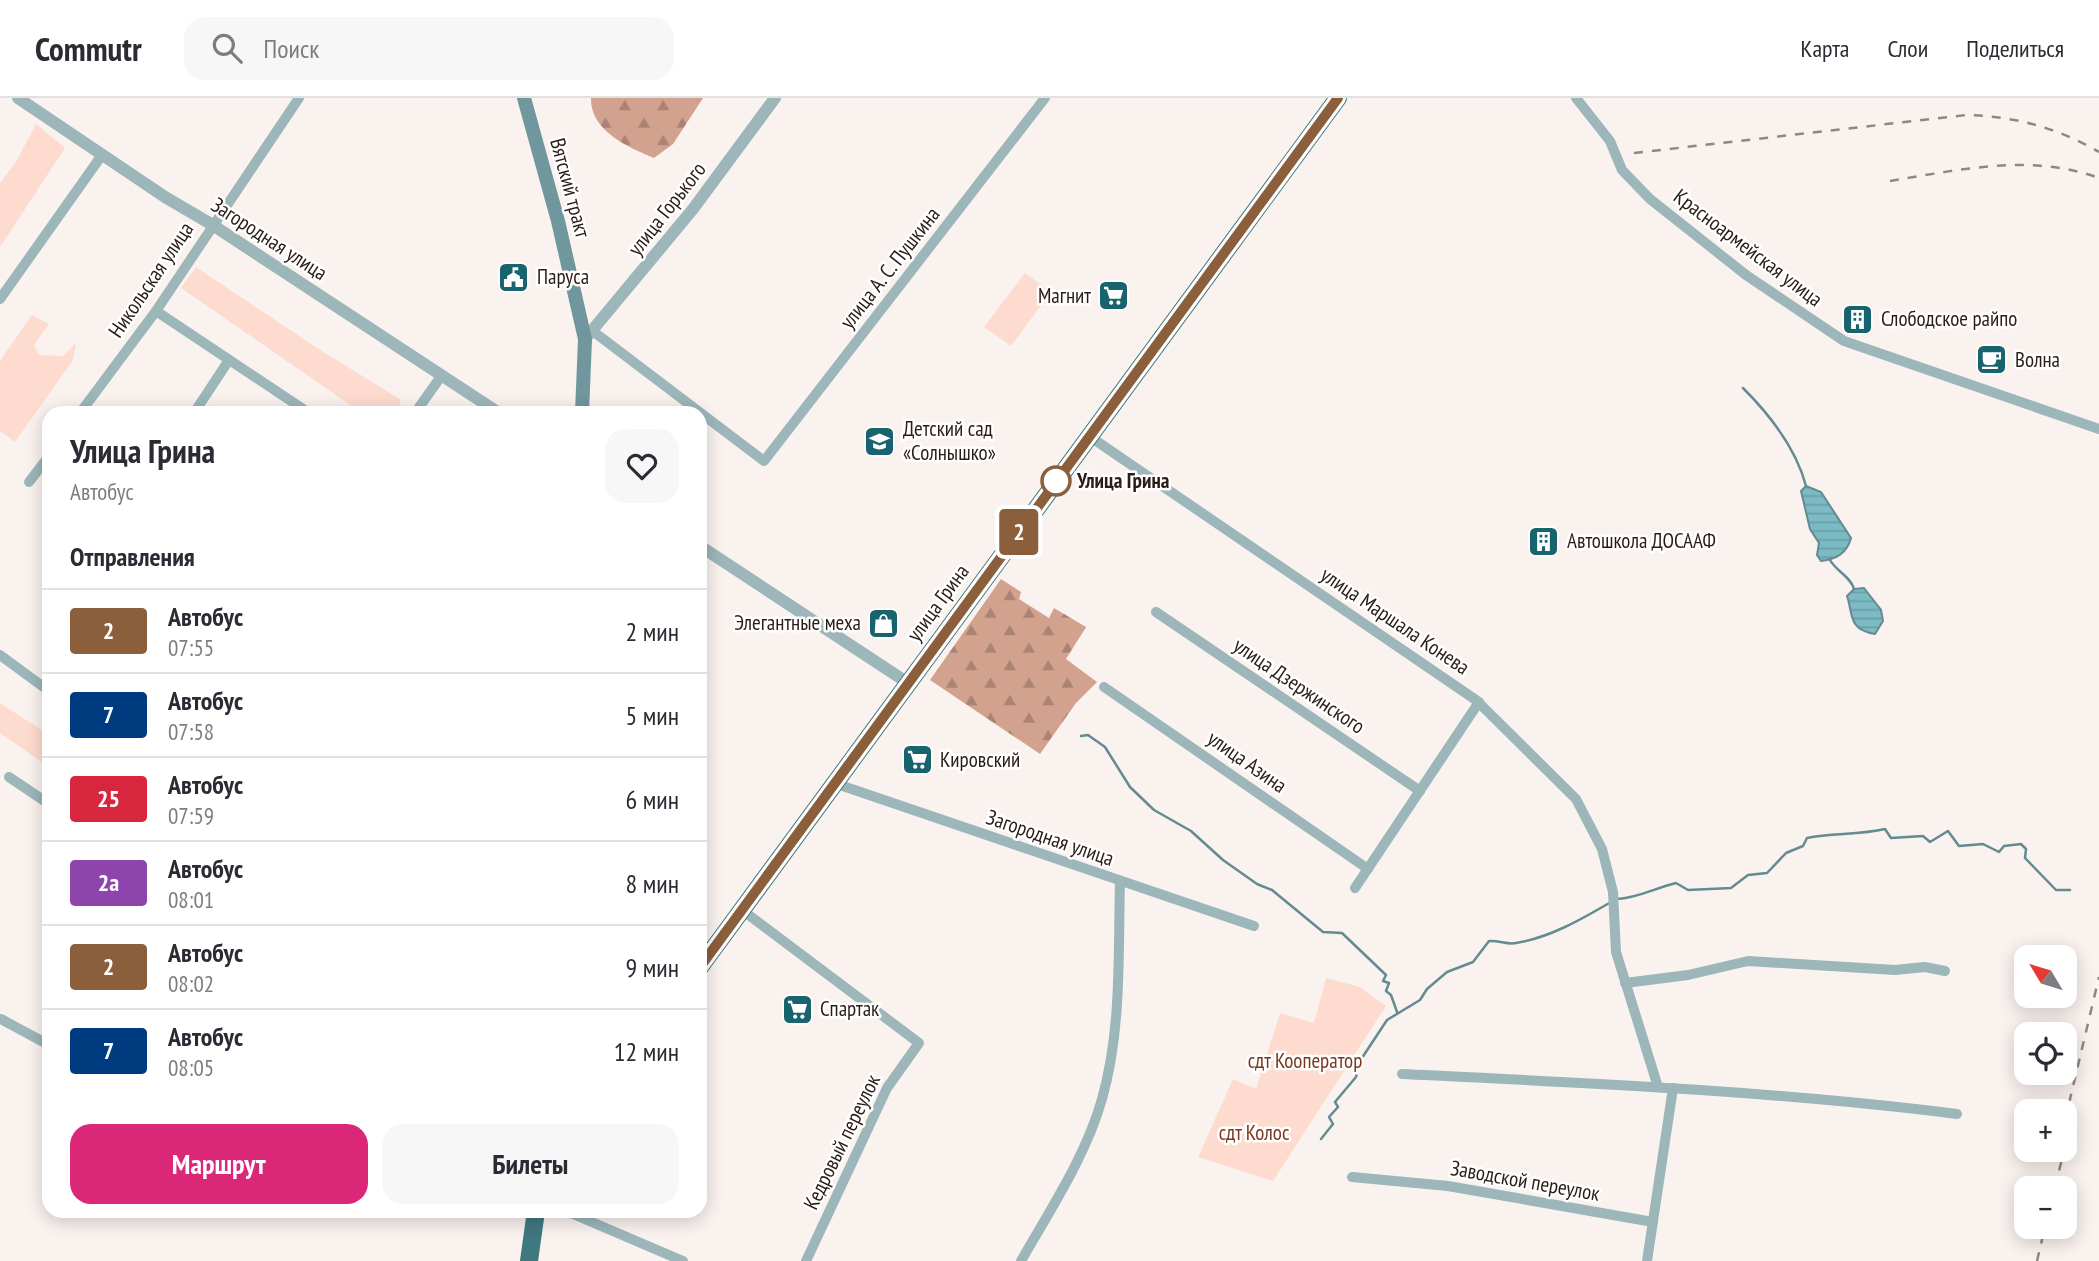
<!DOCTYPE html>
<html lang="ru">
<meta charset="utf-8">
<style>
body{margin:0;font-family:"PT Sans Narrow",sans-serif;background:#f7f7f7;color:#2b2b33;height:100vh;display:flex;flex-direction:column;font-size:26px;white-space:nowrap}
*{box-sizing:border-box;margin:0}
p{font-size:23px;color:#7c7c81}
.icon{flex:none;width:38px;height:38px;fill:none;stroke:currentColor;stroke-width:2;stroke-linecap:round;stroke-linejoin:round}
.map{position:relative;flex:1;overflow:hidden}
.side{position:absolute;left:42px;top:308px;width:665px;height:812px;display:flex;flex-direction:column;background:#fff;border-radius:21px;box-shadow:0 4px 18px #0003}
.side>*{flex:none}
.badge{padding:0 14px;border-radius:5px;font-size:24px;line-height:46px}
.needle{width:46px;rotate:308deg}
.buttons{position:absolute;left:2014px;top:847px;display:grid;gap:14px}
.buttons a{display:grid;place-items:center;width:63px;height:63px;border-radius:14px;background:#fff;box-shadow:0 4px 18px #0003;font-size:35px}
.map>.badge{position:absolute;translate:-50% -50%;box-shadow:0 0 0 4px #fff}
h2{padding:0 28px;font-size:26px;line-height:63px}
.round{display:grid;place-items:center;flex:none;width:74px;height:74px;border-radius:21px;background:#f7f7f7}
.head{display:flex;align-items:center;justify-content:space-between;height:119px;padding:0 28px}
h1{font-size:33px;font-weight:700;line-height:52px}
.button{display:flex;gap:14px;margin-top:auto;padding:14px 28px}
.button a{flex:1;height:80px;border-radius:21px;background:#db2777;color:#fff;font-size:28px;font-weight:700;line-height:80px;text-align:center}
.button a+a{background:#f7f7f7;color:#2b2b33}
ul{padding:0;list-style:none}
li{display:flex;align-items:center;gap:21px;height:84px;padding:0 28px;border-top:2px solid #e1e1e2}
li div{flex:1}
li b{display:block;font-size:26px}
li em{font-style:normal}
li .badge{min-width:77px;font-weight:700;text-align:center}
header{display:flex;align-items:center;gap:42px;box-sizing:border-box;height:98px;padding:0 35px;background:#fff;border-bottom:2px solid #e1e1e2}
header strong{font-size:33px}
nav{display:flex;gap:38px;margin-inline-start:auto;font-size:24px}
.search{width:490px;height:63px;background:#f7f7f7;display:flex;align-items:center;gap:18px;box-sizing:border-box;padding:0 24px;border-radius:21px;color:#7c7c81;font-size:26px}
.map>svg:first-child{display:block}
.green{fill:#fddccf}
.forest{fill:url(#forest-firs)}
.water{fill:url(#water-rules);stroke:#638b90;stroke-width:2}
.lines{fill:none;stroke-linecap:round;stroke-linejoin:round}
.stream{stroke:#638b90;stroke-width:2.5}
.minor{stroke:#9cb6ba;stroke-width:10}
.tertiary{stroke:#9cb6ba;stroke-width:12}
.secondary{stroke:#70979e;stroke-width:14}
.trunk{stroke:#407880;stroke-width:18}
.rail{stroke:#918682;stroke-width:2.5;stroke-dasharray:9 9;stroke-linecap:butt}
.line-casing{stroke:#fff;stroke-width:16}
.line{stroke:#8b5e3c;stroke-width:10}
.stop-dot{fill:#fff;stroke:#8b5e3c;stroke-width:3.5}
.labels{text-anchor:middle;stroke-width:5;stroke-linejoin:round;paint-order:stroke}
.street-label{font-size:21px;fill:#2a1c16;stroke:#fff}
.poi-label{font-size:21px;fill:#2a1c16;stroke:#fff;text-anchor:start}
.stop-label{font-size:21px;font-weight:bold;fill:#2a1c16;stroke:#fff;text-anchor:start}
.park-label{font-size:21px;fill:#773920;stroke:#fff}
</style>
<header>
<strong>Commutr</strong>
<div class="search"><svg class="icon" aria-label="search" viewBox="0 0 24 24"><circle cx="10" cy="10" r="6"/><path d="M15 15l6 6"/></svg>Поиск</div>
<nav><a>Карта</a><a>Слои</a><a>Поделиться</a></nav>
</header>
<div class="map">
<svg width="2099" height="1163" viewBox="0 0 2099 1163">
<defs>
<pattern id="forest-firs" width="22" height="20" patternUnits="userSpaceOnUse" patternTransform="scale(1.75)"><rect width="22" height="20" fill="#d3a28f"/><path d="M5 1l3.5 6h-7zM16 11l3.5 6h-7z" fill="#ab8374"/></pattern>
<pattern id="water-rules" width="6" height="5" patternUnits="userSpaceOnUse" patternTransform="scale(1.75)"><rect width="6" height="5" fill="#7cbac4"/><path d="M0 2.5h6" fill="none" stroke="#6b9fa8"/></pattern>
</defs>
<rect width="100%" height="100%" fill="#faf2ef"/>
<!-- green -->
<g class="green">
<polygon points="36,26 65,50 0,149 0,85 17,62"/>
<polygon points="196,169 320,252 400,301 401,315 362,315 181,190"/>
<polygon points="1025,175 1051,194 1011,248 984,229"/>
<polygon points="32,217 49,226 34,247 39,257 63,258 76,245 73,262 15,344 0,333 0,263"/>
<polygon points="0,605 49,637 49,669 0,635"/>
<polygon points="1326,880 1360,889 1386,908 1273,1083 1198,1059 1233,981 1256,991 1280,915 1314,925"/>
</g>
<!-- forest -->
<g class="forest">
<path d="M591,0h112l-30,46 -19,14c-26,-11 -64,-27 -63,-60z"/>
<polygon points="1001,481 1021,494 1019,501 1049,520 1054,510 1086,529 1066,561 1097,584 1076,605 1040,656 930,582"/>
</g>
<!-- water -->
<g class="water">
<path d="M1806,388l15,6 30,46c-4,15 -14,21 -30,23l-4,-6 2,-12 -9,-14 -9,-38z"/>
<path d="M1864,490l17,22 2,11 -8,13c-27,-4 -22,-20 -28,-38l7,-7z"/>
</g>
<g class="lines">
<!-- stream -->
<g class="stream">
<path d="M1743,290c27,27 53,60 63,98"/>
<path d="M1830,462c6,11 21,17 24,29"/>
<polyline points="1081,638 1088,637 1105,649 1130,689 1154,712 1191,733 1223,762 1257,786 1272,792 1323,834 1342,835 1386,877 1383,883 1389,885 1386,893 1391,897 1397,914"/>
<path d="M1617,801c21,-1 38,-11 59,-16l12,7 43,-2 17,-13 19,-2 19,-20 17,-7 4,-8c26,-5 52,-3 78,-9l6,9 32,-2 7,6 18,-11 11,15 24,-2 16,8 5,-6 17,-2 5,5 -1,9 31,32h14"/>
<path d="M1321,1041l12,-15 -4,-7 9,-10 -3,-5 21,-25 2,-13 29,-44 33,-20 7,-11 20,-17 26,-10 16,-21c10,-1 18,4 27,2 33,-5 66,-24 95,-41"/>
</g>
<!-- minor -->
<g class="minor">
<polyline points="1576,0 1610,43 1622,72 1650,101 1746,177 1844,243 2099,331"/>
<polyline points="0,201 102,57"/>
<polyline points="156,213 309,315"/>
<polyline points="594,234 764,363 1045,0"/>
<polyline points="80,315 156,213 299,0"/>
<polyline points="194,315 229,262"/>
<polyline points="415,315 442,277"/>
<polyline points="1089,338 1476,602 1576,701 1602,751 1613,794 1616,854 1658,989"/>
<polyline points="29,384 49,358"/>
<polyline points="1156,514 1420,693"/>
<polyline points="0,557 49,593"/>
<polyline points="1104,589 1368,771"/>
<polyline points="9,679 49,706"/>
<polyline points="834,685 1254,828"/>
<polyline points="1355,790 1479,604"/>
<polyline points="742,812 919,945 887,990 806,1163"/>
<polyline points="1625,885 1688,877 1748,863 1895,872 1925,869 1945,873"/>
<polyline points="1,921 49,947"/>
<path d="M1402,976c186,9 371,17 555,40"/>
<polyline points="1352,1079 1448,1088 1653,1124"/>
<polyline points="566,1113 683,1163"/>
<path d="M1021,1163c29,-51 65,-105 81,-162 20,-70 16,-146 18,-218"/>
<polyline points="1647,1163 1673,990"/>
</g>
<!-- tertiary -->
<g class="tertiary">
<polyline points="18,0 165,99 211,126 499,315"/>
<polyline points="585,241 693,111 775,0"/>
<polyline points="700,448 908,585"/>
</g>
<!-- secondary -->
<polyline class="secondary" points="524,0 558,123 585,241 582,315"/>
<!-- trunk -->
<g class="trunk">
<polyline points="700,869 1338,0"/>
<polyline points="529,1163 536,1113"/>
</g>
<!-- rail -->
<g class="rail">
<path d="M1634,55l332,-38c48,1 92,13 133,37"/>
<path d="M1890,83c69,-11 141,-28 209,-3"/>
<polyline points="2065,1022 2099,879"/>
<polyline points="2065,1047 2073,1013"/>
<polyline points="2055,1090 2064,1052"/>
<polyline points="2037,1163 2045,1129"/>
</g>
</g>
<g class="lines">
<defs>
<polyline id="line" points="700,869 1338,0"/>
</defs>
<!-- line casing -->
<use href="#line" class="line-casing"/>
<!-- line -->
<use href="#line" class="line"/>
</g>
<!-- icons -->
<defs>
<symbol id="civic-square" viewBox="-11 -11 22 22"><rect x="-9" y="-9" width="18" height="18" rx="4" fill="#18646e" stroke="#fff"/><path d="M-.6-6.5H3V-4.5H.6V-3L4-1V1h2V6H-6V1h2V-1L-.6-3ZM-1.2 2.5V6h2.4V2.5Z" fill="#fff"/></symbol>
<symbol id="supermarket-square" viewBox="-11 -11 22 22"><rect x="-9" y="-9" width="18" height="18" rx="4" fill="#18646e" stroke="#fff"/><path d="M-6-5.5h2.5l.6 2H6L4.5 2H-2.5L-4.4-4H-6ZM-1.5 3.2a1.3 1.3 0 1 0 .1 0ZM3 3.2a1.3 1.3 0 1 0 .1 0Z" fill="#fff"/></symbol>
<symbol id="building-square" viewBox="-11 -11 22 22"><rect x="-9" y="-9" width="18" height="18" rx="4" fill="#18646e" stroke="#fff"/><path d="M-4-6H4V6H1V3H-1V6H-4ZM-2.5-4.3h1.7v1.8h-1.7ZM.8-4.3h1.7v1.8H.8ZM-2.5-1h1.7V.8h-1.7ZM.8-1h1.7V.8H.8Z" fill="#fff"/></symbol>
<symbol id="cafe-square" viewBox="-11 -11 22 22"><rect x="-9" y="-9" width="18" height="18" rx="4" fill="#18646e" stroke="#fff"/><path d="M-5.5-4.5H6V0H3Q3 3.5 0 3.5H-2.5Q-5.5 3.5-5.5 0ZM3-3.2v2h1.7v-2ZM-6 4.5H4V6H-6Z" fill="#fff"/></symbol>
<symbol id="school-square" viewBox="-11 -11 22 22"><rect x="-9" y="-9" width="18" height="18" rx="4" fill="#18646e" stroke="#fff"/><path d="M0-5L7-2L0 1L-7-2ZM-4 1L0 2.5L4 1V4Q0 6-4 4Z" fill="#fff"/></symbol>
<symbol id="shop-square" viewBox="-11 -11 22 22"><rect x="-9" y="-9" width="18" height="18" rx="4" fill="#18646e" stroke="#fff"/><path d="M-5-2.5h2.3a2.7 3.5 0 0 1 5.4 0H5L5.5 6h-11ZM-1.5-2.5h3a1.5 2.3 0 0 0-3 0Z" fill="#fff"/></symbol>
</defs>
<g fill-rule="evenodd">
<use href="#civic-square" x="496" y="162" width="35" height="35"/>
<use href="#supermarket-square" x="1096" y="180" width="35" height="35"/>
<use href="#building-square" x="1840" y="204" width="35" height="35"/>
<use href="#cafe-square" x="1974" y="244" width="35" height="35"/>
<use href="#school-square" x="862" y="326" width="35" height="35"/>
<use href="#building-square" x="1526" y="426" width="35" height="35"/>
<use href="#shop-square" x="866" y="508" width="35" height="35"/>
<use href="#supermarket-square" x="900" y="644" width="35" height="35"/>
<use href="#supermarket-square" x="780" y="894" width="35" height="35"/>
</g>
<!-- markers -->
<circle class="stop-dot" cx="1056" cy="383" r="14"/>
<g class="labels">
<!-- street labels -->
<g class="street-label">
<text transform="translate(570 90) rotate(75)" y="7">Вятский тракт</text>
<text transform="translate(667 111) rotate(-52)" y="7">улица Горького</text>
<text transform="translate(269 141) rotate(33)" y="7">Загородная улица</text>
<text transform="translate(1748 150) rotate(37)" y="7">Красноармейская улица</text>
<text transform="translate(890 170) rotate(-52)" y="7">улица А. С. Пушкина</text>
<text transform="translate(151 182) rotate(-56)" y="7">Никольская улица</text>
<text transform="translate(938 505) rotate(-54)" y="7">улица Грина</text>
<text transform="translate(1395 523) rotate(34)" y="7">улица Маршала Конева</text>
<text transform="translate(1299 588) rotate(34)" y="7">улица Дзержинского</text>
<text transform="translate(1247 664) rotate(35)" y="7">улица Азина</text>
<text transform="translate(1050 740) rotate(19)" y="7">Загородная улица</text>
<text transform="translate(842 1044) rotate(-64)" y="7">Кедровый переулок</text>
<text transform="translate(1525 1083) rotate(10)" y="7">Заводской переулок</text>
</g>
<!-- poi labels -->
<g class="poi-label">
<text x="537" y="186">Паруса</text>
<text x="1091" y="205" text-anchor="end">Магнит</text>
<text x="1881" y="228">Слободское райпо</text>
<text x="2015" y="269">Волна</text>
<text x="903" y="338">Детский сад<tspan x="903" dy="24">«Солнышко»</tspan></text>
<text x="1567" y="450">Автошкола ДОСААФ</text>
<text x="861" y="532" text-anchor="end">Элегантные меха</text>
<text x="940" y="669">Кировский</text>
<text x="820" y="918">Спартак</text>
</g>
<!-- stop labels -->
<g class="stop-label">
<text x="1077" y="390">Улица Грина</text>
</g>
<!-- park labels -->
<g class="park-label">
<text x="1305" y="970">сдт Кооператор</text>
<text x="1254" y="1042">сдт Колос</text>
</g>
</g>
</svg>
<div class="buttons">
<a><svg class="needle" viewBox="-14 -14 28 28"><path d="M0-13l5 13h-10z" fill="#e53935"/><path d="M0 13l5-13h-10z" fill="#7c7c81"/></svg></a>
<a><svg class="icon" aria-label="locate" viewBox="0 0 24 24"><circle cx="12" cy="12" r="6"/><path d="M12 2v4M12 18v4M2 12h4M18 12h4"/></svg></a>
<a>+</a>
<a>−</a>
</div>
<b class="badge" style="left:1019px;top:434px;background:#8b5e3c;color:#fff">2</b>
<section class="side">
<div class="head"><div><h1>Улица Грина</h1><p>Автобус</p></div><a class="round"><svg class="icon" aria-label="heart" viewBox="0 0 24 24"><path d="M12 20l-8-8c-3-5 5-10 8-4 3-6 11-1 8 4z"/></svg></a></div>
<h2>Отправления</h2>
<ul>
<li><span class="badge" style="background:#8b5e3c;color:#fff">2</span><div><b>Автобус</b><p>07:55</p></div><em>2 мин</em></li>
<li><span class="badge" style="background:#003b80;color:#fff">7</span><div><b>Автобус</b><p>07:58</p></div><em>5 мин</em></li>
<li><span class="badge" style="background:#d7263d;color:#fff">25</span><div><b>Автобус</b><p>07:59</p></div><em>6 мин</em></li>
<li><span class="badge" style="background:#8e44ad;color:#fff">2а</span><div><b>Автобус</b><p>08:01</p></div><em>8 мин</em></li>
<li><span class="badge" style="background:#8b5e3c;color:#fff">2</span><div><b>Автобус</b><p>08:02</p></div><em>9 мин</em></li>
<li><span class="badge" style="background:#003b80;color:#fff">7</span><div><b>Автобус</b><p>08:05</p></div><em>12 мин</em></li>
</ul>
<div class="button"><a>Маршрут</a><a>Билеты</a></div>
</section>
</div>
